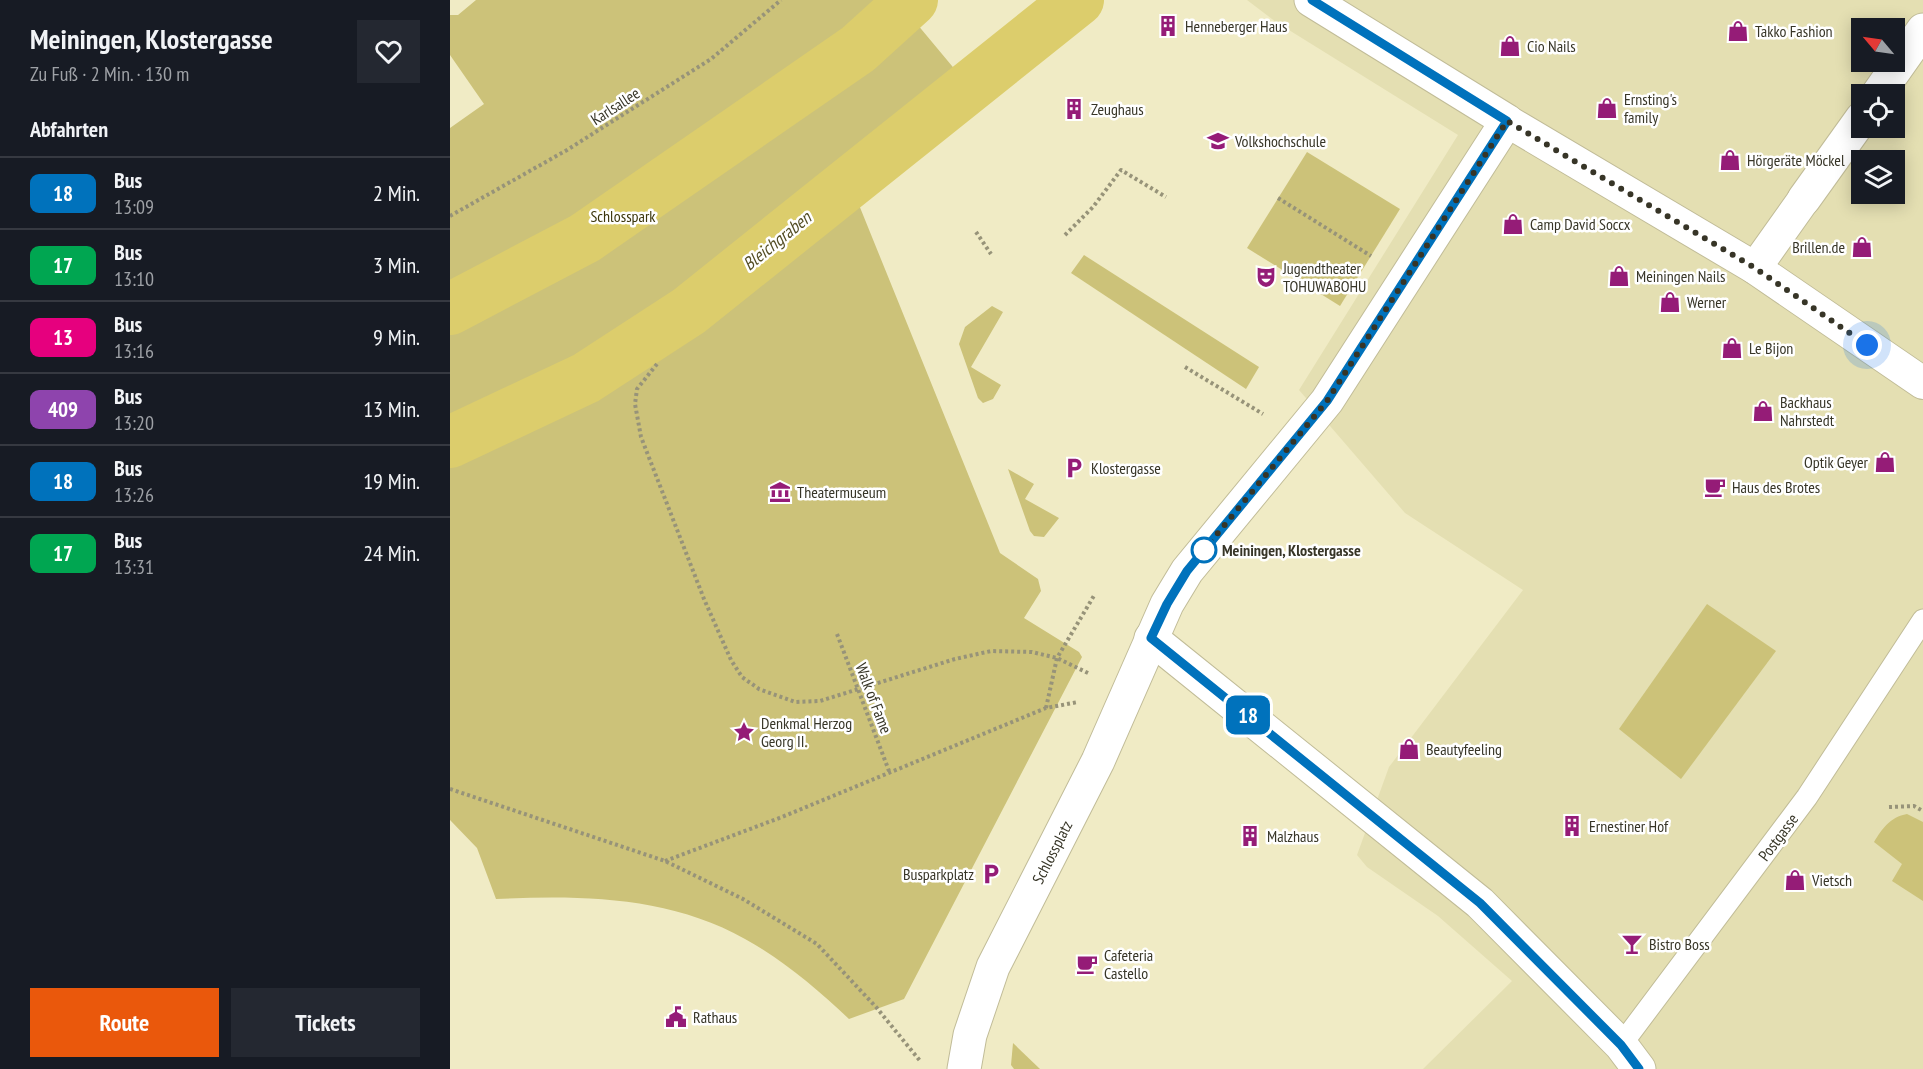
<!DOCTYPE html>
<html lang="de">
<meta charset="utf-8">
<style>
body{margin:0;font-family:"PT Sans Narrow",sans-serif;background:#242831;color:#f1f3f6;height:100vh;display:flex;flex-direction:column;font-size:22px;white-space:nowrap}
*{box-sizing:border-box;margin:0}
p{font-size:20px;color:#9ea1a6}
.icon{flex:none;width:33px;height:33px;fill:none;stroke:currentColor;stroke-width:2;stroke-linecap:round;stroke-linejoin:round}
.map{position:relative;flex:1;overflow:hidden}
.details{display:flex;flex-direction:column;background:#171b24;width:450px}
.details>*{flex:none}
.badge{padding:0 12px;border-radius:9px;font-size:21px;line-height:39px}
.needle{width:39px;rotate:299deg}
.tools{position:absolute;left:1401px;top:18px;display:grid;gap:12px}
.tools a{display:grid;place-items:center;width:54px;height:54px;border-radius:0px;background:#171b24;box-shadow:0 3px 15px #0003;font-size:30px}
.you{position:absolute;width:30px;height:30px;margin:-15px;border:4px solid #fff;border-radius:50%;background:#1a73e8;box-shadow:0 0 0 9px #1a73e833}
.map>.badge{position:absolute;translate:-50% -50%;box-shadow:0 0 0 3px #fff}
h2{padding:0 30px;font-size:22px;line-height:54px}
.round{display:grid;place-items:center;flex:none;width:63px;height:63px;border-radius:0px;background:#242831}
.headline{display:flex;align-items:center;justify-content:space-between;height:102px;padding:0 30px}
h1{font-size:28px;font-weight:700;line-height:45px}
.action{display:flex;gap:12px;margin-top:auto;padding:12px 30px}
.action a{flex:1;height:69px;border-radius:0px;background:#ea580c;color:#fff;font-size:24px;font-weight:700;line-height:69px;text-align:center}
.action a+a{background:#242831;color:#f1f3f6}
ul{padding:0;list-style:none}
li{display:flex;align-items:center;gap:18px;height:72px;padding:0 30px;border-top:2px solid #363941}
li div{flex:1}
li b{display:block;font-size:22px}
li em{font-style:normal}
li .badge{min-width:66px;font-weight:700;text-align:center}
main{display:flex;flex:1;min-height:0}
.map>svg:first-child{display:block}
.built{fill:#e4dfb2;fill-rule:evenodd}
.green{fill:#ccc279}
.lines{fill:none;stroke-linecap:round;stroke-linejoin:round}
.canal{stroke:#dccd6c;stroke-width:52}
.service-casing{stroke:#c1bc98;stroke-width:23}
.pedestrian-casing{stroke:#c1bc98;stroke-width:34}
.minor-casing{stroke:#c1bc98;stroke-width:35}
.path{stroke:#979379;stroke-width:4;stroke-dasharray:3 3;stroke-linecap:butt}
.service{stroke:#fff;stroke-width:21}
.pedestrian{stroke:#fff;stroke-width:32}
.minor{stroke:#fff;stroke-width:33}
.line-casing{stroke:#fff;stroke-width:14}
.line{stroke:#0072bc;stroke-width:9}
.walk{stroke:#373527;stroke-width:6;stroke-dasharray:0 10.8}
.stop-dot{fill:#fff;stroke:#0072bc;stroke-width:3}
.labels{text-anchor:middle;stroke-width:5;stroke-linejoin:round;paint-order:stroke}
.poi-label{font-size:16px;fill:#373527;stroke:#fff;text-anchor:start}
.street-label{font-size:16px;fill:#373527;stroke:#fff}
.park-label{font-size:16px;fill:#3c360c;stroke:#fff}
.stop-label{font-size:16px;font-weight:bold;fill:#373527;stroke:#fff;text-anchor:start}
.water-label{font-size:18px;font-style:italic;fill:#534d24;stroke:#fff}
</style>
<main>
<section class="details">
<div class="headline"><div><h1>Meiningen, Klostergasse</h1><p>Zu Fuß · 2 Min. · 130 m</p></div><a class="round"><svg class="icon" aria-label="heart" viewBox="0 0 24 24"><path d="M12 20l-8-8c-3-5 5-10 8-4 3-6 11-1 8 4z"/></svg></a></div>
<h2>Abfahrten</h2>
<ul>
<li><span class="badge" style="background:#0072bc;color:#fff">18</span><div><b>Bus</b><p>13:09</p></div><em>2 Min.</em></li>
<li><span class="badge" style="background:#00a651;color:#fff">17</span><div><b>Bus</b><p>13:10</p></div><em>3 Min.</em></li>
<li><span class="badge" style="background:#e6007e;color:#fff">13</span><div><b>Bus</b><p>13:16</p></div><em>9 Min.</em></li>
<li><span class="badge" style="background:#8e44ad;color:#fff">409</span><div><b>Bus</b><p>13:20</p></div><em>13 Min.</em></li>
<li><span class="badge" style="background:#0072bc;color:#fff">18</span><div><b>Bus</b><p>13:26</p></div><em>19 Min.</em></li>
<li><span class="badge" style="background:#00a651;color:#fff">17</span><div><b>Bus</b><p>13:31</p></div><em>24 Min.</em></li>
</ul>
<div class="action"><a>Route</a><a>Tickets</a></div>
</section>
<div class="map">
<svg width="1473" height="1069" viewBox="0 0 1473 1069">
<rect width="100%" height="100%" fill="#f0ebc5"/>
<!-- built -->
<path class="built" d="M797,0h676v1069h-500l89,-88 -74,-65 -71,-49 -10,-12 32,-88 134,-177 -118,-77 -106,-123 159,-255 -182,-113zM1412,28h32v34h-32zM1412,94h32v34h-32zM1412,160h32v34h-32z"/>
<!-- green -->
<g class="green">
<path d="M26,0h421l65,78 -32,26 16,22 -41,31 -48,43 143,353 38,26 3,12 -17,27 55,34 3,5 -178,342 -55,20c-32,-30 -66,-59 -104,-80 -76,-43 -164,-44 -249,-40l-19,-51 -27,-28v-692l34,-24 -34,-49v-40h8z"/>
<polygon points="857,152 950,209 890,306 797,248"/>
<polygon points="634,255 809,367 796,389 621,273"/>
<polygon points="542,306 553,312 521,367 551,385 543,399 533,403 528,398 509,344 515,327"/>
<polygon points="558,469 584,484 575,499 609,518 594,537 584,536 580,531"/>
<polygon points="1257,604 1326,651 1231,779 1169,729"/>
<path d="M1457,814l16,8v79l-31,-20 10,-17 -28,-22c8,-13 16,-25 33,-28z"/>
<polygon points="563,1043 590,1069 564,1069 561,1065"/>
</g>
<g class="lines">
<!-- canal -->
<g class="canal">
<polyline points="0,309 135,238 408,49 462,0"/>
<polyline points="0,442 136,378 239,311 628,0"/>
</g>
<defs>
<polyline id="service" points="1171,1045 1357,797 1473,620"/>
<g id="pedestrian">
<polyline points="1057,121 1305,268 1473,383"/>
<polyline points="1305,268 1354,199"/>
</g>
<g id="minor">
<polyline points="1428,94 1473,30"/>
<polyline points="1354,199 1412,118"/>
<polyline points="701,638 1030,903 1171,1045 1189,1069"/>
<polyline points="514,1069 520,1035 543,967 648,761 717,604 737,571 877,401 1057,121 861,0"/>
</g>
</defs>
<!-- service casing -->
<use href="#service" class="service-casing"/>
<!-- pedestrian casing -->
<use href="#pedestrian" class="pedestrian-casing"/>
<!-- minor casing -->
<use href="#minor" class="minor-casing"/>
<!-- path -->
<g class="path">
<polyline points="828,198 921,256"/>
<polyline points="0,216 117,150 261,59 331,0"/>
<polyline points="526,232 541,254"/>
<polyline points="615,235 643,207 671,170 716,197"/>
<polyline points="207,364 187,389 185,404 191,437 254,599 281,660 292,677 309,689 345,702 370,701 505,659 541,651 582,652 607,658 640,674"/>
<polyline points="735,367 813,414"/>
<polyline points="387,634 439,771"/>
<polyline points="596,708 607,658 645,594"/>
<polyline points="0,789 215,861 293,899 367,944 426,1007 471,1062"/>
<polyline points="1439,807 1464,806 1473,811"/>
<polyline points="215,861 332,817 596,708 628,702"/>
</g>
<!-- service -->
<use href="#service" class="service"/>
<!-- pedestrian -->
<use href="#pedestrian" class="pedestrian"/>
<!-- minor -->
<use href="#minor" class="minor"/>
</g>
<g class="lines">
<defs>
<polyline id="line" points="862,0 1057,121 877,401 737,571 717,604 701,638 1030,903 1171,1045 1189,1069"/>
</defs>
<!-- line casing -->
<use href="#line" class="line-casing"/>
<!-- line -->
<use href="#line" class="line"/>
<!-- walk -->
<polyline class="walk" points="754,550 877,401 1057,121 1305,268 1417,345"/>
</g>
<!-- icons -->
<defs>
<symbol id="building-bare" viewBox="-9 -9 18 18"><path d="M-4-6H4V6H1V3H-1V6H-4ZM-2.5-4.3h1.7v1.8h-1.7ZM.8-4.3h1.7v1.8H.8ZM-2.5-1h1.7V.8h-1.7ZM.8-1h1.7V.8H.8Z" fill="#951c77" stroke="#fff" stroke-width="2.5" paint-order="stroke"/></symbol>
<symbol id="shop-bare" viewBox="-9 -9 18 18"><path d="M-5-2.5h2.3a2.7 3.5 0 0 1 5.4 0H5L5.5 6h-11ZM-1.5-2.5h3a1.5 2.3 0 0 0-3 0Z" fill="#951c77" stroke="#fff" stroke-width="2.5" paint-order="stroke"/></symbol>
<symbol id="university-bare" viewBox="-9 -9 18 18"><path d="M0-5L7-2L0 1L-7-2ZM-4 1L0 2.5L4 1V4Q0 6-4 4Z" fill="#951c77" stroke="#fff" stroke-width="2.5" paint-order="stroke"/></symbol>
<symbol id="theatre-bare" viewBox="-9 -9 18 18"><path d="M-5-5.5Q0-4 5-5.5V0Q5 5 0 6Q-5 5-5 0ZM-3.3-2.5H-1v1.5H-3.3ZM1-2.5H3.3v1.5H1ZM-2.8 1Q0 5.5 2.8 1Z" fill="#951c77" stroke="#fff" stroke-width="2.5" paint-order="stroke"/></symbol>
<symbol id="parking-bare" viewBox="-9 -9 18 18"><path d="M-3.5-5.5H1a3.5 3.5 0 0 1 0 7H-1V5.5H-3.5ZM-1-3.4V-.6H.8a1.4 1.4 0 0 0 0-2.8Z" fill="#951c77" stroke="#fff" stroke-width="2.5" paint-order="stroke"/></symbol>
<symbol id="cafe-bare" viewBox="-9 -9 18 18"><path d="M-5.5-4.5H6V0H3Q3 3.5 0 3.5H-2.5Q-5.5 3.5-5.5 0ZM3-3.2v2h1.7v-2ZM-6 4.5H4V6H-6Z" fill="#951c77" stroke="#fff" stroke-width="2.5" paint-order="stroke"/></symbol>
<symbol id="museum-bare" viewBox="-9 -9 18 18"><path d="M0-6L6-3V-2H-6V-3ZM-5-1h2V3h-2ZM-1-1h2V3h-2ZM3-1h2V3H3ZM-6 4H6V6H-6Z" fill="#951c77" stroke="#fff" stroke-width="2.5" paint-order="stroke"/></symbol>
<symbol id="sight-bare" viewBox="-9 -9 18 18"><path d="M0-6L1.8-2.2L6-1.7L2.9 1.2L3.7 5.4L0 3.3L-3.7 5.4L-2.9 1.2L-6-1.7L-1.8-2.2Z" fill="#951c77" stroke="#fff" stroke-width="2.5" paint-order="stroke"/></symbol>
<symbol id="bar-bare" viewBox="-9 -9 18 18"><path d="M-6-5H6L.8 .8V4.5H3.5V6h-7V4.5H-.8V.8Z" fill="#951c77" stroke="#fff" stroke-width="2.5" paint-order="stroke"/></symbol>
<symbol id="civic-bare" viewBox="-9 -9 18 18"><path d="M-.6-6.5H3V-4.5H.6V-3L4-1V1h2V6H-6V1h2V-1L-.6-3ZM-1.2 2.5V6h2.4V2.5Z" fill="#951c77" stroke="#fff" stroke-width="2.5" paint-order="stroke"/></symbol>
</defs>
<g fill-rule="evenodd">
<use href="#building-bare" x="703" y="11" width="30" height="30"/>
<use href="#shop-bare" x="1273" y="16" width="30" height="30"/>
<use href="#shop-bare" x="1045" y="31" width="30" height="30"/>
<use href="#shop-bare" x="1142" y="93" width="30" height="30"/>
<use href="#building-bare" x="609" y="94" width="30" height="30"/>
<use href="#university-bare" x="753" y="126" width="30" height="30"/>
<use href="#shop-bare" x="1265" y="145" width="30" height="30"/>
<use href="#shop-bare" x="1048" y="209" width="30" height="30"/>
<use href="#shop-bare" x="1397" y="232" width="30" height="30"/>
<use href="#shop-bare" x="1154" y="261" width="30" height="30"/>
<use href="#theatre-bare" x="801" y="262" width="30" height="30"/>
<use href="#shop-bare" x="1205" y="287" width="30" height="30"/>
<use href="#shop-bare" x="1267" y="333" width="30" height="30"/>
<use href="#shop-bare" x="1298" y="396" width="30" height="30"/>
<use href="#shop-bare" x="1420" y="447" width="30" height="30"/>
<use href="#parking-bare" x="609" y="453" width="30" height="30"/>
<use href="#cafe-bare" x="1250" y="472" width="30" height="30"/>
<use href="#museum-bare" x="315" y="477" width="30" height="30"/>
<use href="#sight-bare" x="279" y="717" width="30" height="30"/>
<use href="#shop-bare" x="944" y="734" width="30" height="30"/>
<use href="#building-bare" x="1107" y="811" width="30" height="30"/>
<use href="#building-bare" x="785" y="821" width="30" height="30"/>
<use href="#parking-bare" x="526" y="859" width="30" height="30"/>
<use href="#shop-bare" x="1330" y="865" width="30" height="30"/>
<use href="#bar-bare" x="1167" y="929" width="30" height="30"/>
<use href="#cafe-bare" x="622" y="949" width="30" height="30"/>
<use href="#civic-bare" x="211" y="1002" width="30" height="30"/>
</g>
<!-- markers -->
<circle class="stop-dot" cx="754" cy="550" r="12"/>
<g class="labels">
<!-- poi labels -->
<g class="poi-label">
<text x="735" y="32">Henneberger Haus</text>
<text x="1305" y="37">Takko Fashion</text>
<text x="1077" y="52">Cio Nails</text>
<text x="1174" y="105">Ernsting's<tspan x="1174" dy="18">family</tspan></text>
<text x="641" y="115">Zeughaus</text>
<text x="785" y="147">Volkshochschule</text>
<text x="1297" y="166">Hörgeräte Möckel</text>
<text x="1080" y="230">Camp David Soccx</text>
<text x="1395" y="253" text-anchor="end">Brillen.de</text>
<text x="833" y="274">Jugendtheater<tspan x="833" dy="18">TOHUWABOHU</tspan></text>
<text x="1186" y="282">Meiningen Nails</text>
<text x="1237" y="308">Werner</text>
<text x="1299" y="354">Le Bijon</text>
<text x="1330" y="408">Backhaus<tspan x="1330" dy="18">Nahrstedt</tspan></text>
<text x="1418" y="468" text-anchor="end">Optik Geyer</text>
<text x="641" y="474">Klostergasse</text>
<text x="1282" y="493">Haus des Brotes</text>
<text x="347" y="498">Theatermuseum</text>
<text x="311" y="729">Denkmal Herzog<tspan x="311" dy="18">Georg II.</tspan></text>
<text x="976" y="755">Beautyfeeling</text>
<text x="1139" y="832">Ernestiner Hof</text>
<text x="817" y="842">Malzhaus</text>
<text x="524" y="880" text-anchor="end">Busparkplatz</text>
<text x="1362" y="886">Vietsch</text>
<text x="1199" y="950">Bistro Boss</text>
<text x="654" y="961">Cafeteria<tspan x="654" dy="18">Castello</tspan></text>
<text x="243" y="1023">Rathaus</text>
</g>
<!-- street labels -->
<g class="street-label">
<text transform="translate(165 106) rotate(-33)" y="6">Karlsallee</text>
<text transform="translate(424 698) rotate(69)" y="6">Walk of Fame</text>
<text transform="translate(1328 837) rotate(-53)" y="6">Postgasse</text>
<text transform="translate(602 852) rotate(-63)" y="6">Schlossplatz</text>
</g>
<!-- park labels -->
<g class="park-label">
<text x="173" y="222">Schlosspark</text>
</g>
<!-- stop labels -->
<g class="stop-label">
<text x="772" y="556">Meiningen, Klostergasse</text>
</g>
<!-- water labels -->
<g class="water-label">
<text transform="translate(327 241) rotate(-39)" y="6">Bleichgraben</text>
</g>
</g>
</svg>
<div class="tools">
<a><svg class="needle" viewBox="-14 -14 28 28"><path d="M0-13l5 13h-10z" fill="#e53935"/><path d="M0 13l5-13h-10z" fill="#9ea1a6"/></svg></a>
<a><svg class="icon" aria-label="locate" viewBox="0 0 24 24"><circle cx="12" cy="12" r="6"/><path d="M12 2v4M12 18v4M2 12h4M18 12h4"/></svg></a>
<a><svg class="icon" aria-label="layers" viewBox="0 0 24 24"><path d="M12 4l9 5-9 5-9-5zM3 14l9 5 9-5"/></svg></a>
</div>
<div class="you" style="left:1417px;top:345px"></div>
<b class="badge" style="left:798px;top:715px;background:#0072bc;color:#fff">18</b>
</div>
</main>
